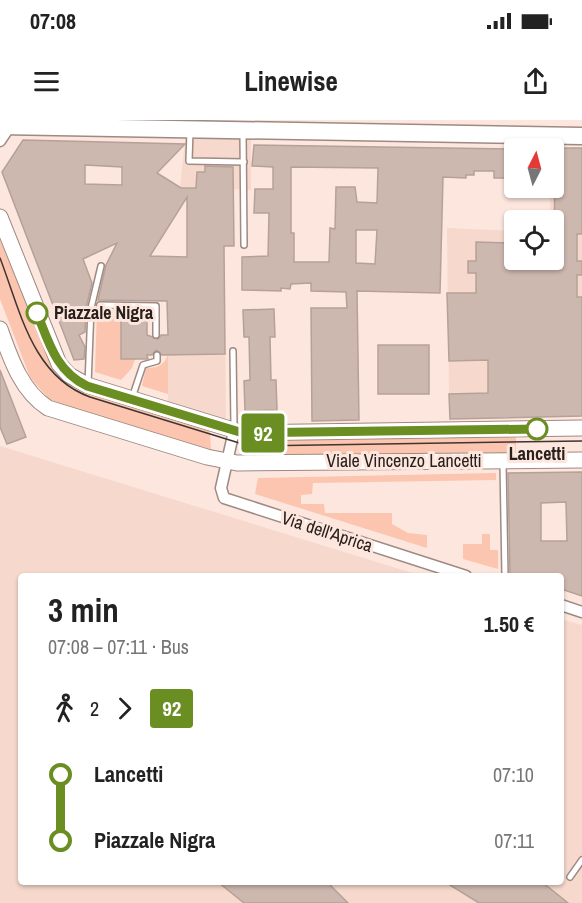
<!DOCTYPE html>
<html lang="it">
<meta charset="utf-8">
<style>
body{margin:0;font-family:"Archivo Narrow",sans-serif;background:#f2f2f2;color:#222;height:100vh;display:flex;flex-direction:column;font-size:22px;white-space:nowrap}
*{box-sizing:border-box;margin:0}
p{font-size:20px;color:#767676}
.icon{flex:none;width:33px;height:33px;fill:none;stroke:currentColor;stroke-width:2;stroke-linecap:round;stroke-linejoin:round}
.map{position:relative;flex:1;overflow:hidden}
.sheet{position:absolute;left:18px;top:453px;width:546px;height:312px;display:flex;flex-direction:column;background:#fff;border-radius:6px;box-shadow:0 2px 4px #0004}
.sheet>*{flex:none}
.badge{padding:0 12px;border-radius:4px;font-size:21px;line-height:39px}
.needle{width:39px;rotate:6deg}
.controls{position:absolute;left:504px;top:18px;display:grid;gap:12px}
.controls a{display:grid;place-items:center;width:60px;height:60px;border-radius:6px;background:#fff;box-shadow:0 2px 4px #0004;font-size:30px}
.map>.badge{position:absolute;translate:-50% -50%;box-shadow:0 0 0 3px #fff}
.legs{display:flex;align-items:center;gap:9px;height:66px;padding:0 30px;font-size:20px}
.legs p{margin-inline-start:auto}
.overview{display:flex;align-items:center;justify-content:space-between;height:102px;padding:0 30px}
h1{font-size:33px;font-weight:800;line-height:45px}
ul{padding:0 30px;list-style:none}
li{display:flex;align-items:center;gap:21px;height:66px;font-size:22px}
li i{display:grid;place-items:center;width:9px;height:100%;margin:0 8px;background:currentColor}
li i::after{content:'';width:15px;height:15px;margin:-8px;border:4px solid;border-radius:50%;background:#fff}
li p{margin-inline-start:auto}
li:first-child i{background:linear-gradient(#0000 50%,currentColor 0)}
li:last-child i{background:linear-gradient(currentColor 50%,#0000 0)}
.status{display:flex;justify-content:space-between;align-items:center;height:42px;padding:0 30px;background:#fff;direction:ltr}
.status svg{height:16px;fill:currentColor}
header{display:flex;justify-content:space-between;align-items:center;height:78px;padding:0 30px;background:#fff;font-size:27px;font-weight:800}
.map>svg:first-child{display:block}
.built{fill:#f6d8cc}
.green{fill:#fcc5af}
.building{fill:#cdb8af;stroke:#b6a198;stroke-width:1.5;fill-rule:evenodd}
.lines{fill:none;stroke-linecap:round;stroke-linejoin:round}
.service-casing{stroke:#9e8a82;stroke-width:8}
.minor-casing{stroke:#9e8a82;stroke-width:13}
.secondary-casing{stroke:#9e8a82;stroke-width:17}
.primary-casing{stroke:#9e8a82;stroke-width:19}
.service{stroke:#fff;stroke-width:5}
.minor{stroke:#fff;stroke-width:10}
.secondary{stroke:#fff;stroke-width:15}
.primary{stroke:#fff;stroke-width:16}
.tram{stroke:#3e3530;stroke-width:1.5}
.line-1-casing{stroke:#fff;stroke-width:14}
.line-1{stroke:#6b8e23;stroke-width:9}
.stop-1-dot{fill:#fff;stroke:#6b8e23;stroke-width:3}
.labels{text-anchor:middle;stroke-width:6;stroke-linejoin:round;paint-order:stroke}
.stop-label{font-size:18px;font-weight:bold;fill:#28201c;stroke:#fce6dd;text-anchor:start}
.street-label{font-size:18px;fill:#28201c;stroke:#fce6dd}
</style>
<div class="status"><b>07:08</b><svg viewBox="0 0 49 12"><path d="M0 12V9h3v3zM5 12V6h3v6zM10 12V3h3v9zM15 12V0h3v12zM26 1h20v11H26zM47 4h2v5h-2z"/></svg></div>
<header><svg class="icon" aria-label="menu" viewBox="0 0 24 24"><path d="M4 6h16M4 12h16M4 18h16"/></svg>Linewise<svg class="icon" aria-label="share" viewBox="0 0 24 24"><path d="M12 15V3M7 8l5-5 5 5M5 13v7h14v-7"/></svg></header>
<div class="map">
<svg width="582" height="783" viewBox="0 0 582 783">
<rect width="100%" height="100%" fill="#fce6dd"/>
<!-- built -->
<g class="built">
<polygon points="186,13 251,14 251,70 180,67"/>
<polygon points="554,56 582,56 582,271 449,274 447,108 514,111 514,140 554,140 554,100 550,100 550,68 554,68"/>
<polygon points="167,168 225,170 226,305 168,286"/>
<polygon points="0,326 422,456 21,456 21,762 561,762 561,499 582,505 582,783 0,783"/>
</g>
<!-- green -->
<g class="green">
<polygon points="0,120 54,252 83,272 210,311 211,332 59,285 47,277 30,257 0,179"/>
<polygon points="97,190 146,191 147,201 121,201 135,239 132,248 121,260 95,252"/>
<path d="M168,235v39l-26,-8 4,-18c12,0 17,-2 22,-13z"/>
<polygon points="516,314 516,336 257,338 257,320 472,318"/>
<polygon points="496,353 496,360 313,363 312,374 301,375 301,384 324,384 325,393 392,393 392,404 408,413 427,415 427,428 255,374 258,358"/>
<polygon points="482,414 490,414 490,430 498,430 498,449 463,439 463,424 482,424"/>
</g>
<!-- building -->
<g class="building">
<path d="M23,20l162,4 -28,29 24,15h15l1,-16h8v-6l28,1 1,79h-10l1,108 -63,1 -6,-5 -4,5h-5l1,4h-27v-38h26v14l11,4 3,-4h7l-1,-34 -69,-1 8,-35 11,-22 -34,16 9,24 -6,25 -1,24 -6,3 6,12 -1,12 -10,1 -72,-188zM85,45l37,2v18l-37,-1zM187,77v60l-37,-1z"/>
<path d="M254,25l260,4v23h-7v6h-13v-7h-20v4h-8v3l-23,-1 -3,116 -83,-2 2,129 -47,1 -1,-113h36l-1,-16 -35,-1v-8l-20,1 -1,5 -9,-1v3l-39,-1v-33l26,-1 1,-43h-15l1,-24h18v-22l-21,-1zM291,47l87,1 -1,35 -20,-1 -2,-15h-19l-1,42 -5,-1 -1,34h-35v-29h-3zM356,110h21l-2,34 -19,-1z"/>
<polygon points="555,28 582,28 582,114 577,114 577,141 582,141 582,155 577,155 577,177 582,177 582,296 450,299 449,274 488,273 488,240 449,241 447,173 476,173 476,153 468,153 468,141 476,141 476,122 514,123 514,140 554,140"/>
<polygon points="274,189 275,217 270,217 271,260 276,260 277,290 245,291 244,261 250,260 249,217 244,217 243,190"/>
<rect x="378" y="225" width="51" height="49"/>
<polygon points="0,250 26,317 7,324 0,307"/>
<path d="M582,352v124l-21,-7v-13l-51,-2 -2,-101zM566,382l1,39h-26v-38z"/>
<polygon points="218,762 327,762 348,783 244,783"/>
<polygon points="445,762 542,762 568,783 479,783"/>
</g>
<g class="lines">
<defs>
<g id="service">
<polyline points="190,11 189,41 244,42"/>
<polyline points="243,13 244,125"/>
<polyline points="100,185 156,186 156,215"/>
<polyline points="233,231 234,307"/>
<polyline points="88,264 91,188 101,146"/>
<polyline points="132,278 143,245 157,241 157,235"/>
<polyline points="503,343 505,456"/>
<polyline points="570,757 582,740"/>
</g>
<g id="minor">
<polyline points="0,21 10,6"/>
<polyline points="234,311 221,368 224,378 466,456"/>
<polyline points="561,485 582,492"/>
</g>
<g id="secondary">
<polyline points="0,97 59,244 69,255 87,265 243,313 582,308"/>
<path d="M0,209c10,28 21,62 48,79l159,49 30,6 345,-3"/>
</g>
<polyline id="primary" points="0,6 582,16"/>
</defs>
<!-- service casing -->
<use href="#service" class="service-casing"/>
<!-- minor casing -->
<use href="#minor" class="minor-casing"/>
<!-- secondary casing -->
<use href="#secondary" class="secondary-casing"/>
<!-- primary casing -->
<use href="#primary" class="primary-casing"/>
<!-- service -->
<use href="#service" class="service"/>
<!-- minor -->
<use href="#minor" class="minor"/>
<!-- secondary -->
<use href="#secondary" class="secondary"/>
<!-- primary -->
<use href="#primary" class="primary"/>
<!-- tram -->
<path class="tram" d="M0,138c20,52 32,118 90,139l159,49 333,-5"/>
</g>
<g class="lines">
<defs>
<path id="line-1" d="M37,193c12,30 19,58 50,73l156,47 294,-4"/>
</defs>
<!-- line-1 casing -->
<use href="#line-1" class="line-1-casing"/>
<!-- line-1 -->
<use href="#line-1" class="line-1"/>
</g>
<!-- markers -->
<g class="stop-1-dot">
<circle cx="37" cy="193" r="10"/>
<circle cx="537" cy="309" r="10"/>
</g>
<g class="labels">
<!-- stop labels -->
<g class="stop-label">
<text x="54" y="199">Piazzale Nigra</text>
<text x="537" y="340" text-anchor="middle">Lancetti</text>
</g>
<!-- street labels -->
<g class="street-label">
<text x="404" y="347">Viale Vincenzo Lancetti</text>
<text transform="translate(327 412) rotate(18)" y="6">Via dell'Aprica</text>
</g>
</g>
</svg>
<div class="controls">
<a><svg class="needle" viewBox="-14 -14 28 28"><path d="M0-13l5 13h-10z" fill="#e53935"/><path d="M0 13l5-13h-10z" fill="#767676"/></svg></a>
<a><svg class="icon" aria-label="locate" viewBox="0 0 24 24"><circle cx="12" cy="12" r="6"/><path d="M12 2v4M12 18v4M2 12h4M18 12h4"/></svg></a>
</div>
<b class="badge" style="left:263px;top:313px;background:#6b8e23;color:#fff">92</b>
<section class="sheet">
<div class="overview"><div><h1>3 min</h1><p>07:08 – 07:11 · Bus</p></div><b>1.50 €</b></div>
<div class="legs"><svg class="icon" aria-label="walk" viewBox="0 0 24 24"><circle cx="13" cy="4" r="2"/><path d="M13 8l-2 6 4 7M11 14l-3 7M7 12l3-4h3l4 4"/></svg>2<svg class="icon" aria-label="forward" viewBox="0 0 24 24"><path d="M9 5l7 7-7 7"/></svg><b class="badge" style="background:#6b8e23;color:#fff">92</b></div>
<ul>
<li><i style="color:#6b8e23"></i><b>Lancetti</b><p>07:10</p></li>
<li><i style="color:#6b8e23"></i><b>Piazzale Nigra</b><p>07:11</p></li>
</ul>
</section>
</div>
